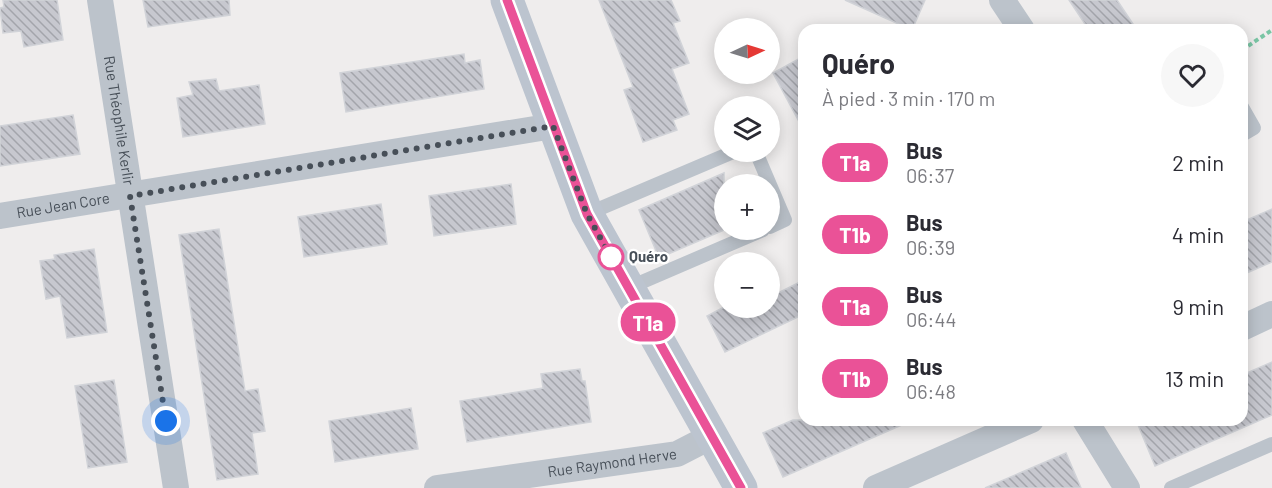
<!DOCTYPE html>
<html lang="fr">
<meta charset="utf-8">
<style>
body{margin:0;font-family:Barlow,sans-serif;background:#f7f7f7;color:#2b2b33;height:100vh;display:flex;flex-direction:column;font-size:22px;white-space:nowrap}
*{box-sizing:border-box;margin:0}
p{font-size:20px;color:#7c7c81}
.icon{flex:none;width:33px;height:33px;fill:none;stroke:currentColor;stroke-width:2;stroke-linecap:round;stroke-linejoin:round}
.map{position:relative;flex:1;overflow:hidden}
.sheet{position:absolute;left:798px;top:24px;width:450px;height:402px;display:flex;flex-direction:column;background:#fff;border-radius:18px;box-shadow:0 3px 15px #0003}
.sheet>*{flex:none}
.badge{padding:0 12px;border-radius:20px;font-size:21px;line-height:39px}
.needle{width:39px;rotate:86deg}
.fabs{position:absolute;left:714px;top:18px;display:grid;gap:12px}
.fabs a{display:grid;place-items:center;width:66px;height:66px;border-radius:50%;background:#fff;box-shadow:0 3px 15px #0003;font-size:30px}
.you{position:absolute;width:30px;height:30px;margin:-15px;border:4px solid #fff;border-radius:50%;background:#1a73e8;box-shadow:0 0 0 9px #1a73e833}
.map>.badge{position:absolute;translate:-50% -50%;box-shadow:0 0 0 3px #fff}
.round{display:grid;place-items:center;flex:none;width:63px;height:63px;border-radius:32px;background:#f7f7f7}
.overview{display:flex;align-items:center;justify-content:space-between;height:102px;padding:0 24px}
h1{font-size:28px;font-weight:700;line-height:45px}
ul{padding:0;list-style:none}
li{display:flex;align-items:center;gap:18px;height:72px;padding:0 24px}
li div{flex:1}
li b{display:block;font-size:22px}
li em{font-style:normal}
li .badge{min-width:66px;font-weight:700;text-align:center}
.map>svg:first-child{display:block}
.building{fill:url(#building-back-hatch);stroke:#d1d3d8;stroke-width:1.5}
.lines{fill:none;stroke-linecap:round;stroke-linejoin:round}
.path{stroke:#79c5a4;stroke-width:4;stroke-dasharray:4.5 3;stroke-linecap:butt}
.lane{stroke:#bcc3cb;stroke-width:14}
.street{stroke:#bcc3cb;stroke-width:26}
.secondary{stroke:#bcc4cf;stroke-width:33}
.line-casing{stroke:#fff;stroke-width:14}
.line{stroke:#ea5297;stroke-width:9}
.walk{stroke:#474f58;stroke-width:6;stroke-dasharray:0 10.8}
.stop-dot{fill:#fff;stroke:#ea5297;stroke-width:3}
.labels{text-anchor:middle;stroke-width:4.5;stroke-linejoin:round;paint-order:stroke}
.street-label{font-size:15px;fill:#474f58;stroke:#fff}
.stop-label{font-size:15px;font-weight:bold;fill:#474f58;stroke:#fff;text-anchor:start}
</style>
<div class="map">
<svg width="1272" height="488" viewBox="0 0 1272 488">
<defs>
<pattern id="building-back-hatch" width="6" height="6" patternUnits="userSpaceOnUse" patternTransform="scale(1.5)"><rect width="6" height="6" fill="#c7c8cf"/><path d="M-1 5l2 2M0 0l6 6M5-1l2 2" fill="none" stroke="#a3a5ab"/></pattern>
</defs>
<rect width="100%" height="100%" fill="#efeded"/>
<!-- building -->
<g class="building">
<polygon points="3,0 57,0 63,40 24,47 21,31 3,33 0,8 4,7"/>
<polygon points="143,0 229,0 230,15 148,27"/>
<polygon points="599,0 671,0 680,21 673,23 689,63 672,69 689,114 673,120 677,130 643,142 624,90 633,87"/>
<polygon points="845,0 925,0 912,30"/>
<polygon points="1069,0 1117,0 1137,30 1089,30"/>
<polygon points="464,54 465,63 480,60 484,89 346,112 340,73"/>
<polygon points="804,56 804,131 773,73"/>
<polygon points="216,79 219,91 259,85 265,124 183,137 177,98 193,95 189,82"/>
<polygon points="73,115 80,154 0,166 0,126"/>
<polygon points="724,173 724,230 659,258 639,210"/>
<polygon points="511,184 516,224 434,236 429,196"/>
<polygon points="381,204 387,244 304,257 298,217"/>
<polygon points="1272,209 1272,262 1242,275 1242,222"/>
<polygon points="219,229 245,391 258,389 265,431 252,433 258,474 217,480 179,235"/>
<polygon points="94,249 107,332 67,338 60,296 46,299 40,261 55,259 54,255"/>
<polygon points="804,280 804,314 725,352 707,316 724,307 770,308 770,284 772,283 778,293"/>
<polygon points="1272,362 1272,415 1155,466 1136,420 1242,420 1242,375"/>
<polygon points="580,369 582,381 585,381 591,422 467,442 460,401 543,388 541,374"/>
<polygon points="114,380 127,462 88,468 75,386"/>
<polygon points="411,408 418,449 335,462 329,421"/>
<polygon points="793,420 913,420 783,477 763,433"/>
<polygon points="1066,453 1081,488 985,488"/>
</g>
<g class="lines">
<!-- path -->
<polyline class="path" points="1242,50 1272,30"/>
<!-- lane -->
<g class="lane">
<polyline points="1242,107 1254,128 1242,135"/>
<polyline points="756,152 785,220 770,227"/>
<polyline points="587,214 733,152"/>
<polyline points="628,288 763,230"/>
<polyline points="1171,488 1272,444"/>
</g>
<!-- street -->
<g class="street">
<path id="s1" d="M100,0l76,488"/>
<polyline points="1002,0 1022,30"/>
<path id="s2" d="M0,216l553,-90"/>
<polyline points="1242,328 1272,314"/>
<polyline points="1085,420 1127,488"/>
<path id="s3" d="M437,488l240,-34 35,-18"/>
<polyline points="876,488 1031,420"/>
</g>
<!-- secondary -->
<polyline class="secondary" points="507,0 587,214 741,488"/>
</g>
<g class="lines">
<defs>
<polyline id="line" points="507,0 587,214 741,488"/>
</defs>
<!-- line casing -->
<use href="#line" class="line-casing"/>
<!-- line -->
<use href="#line" class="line"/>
<!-- walk -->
<polyline class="walk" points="166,421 130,196 553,126 587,214 611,257"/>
</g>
<!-- markers -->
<circle class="stop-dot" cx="611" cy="257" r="12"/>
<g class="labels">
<!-- street labels -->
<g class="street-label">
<text dy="5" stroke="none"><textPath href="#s1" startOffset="122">Rue Théophile Kerlir</textPath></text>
<text dy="5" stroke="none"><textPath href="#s2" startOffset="64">Rue Jean Core</textPath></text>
<text dy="5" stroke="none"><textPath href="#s3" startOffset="177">Rue Raymond Herve</textPath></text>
</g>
<!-- stop labels -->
<g class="stop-label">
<text x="629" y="262">Quéro</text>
</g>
</g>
</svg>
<div class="fabs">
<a><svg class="needle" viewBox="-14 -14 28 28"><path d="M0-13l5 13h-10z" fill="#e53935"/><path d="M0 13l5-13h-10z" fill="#7c7c81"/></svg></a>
<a><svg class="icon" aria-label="layers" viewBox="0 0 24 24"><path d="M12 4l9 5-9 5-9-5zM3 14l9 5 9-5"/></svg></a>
<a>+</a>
<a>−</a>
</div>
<div class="you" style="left:166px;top:421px"></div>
<b class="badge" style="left:648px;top:322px;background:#ea5297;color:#fff">T1a</b>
<section class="sheet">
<div class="overview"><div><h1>Quéro</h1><p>À pied · 3 min · 170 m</p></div><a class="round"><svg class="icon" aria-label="heart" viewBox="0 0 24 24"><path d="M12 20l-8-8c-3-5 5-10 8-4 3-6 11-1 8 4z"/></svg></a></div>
<ul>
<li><span class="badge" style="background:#ea5297;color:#fff">T1a</span><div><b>Bus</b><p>06:37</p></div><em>2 min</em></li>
<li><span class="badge" style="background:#ea5297;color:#fff">T1b</span><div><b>Bus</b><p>06:39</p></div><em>4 min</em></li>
<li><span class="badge" style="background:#ea5297;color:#fff">T1a</span><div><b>Bus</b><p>06:44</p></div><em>9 min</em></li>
<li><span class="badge" style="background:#ea5297;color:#fff">T1b</span><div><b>Bus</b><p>06:48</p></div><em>13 min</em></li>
</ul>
</section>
</div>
